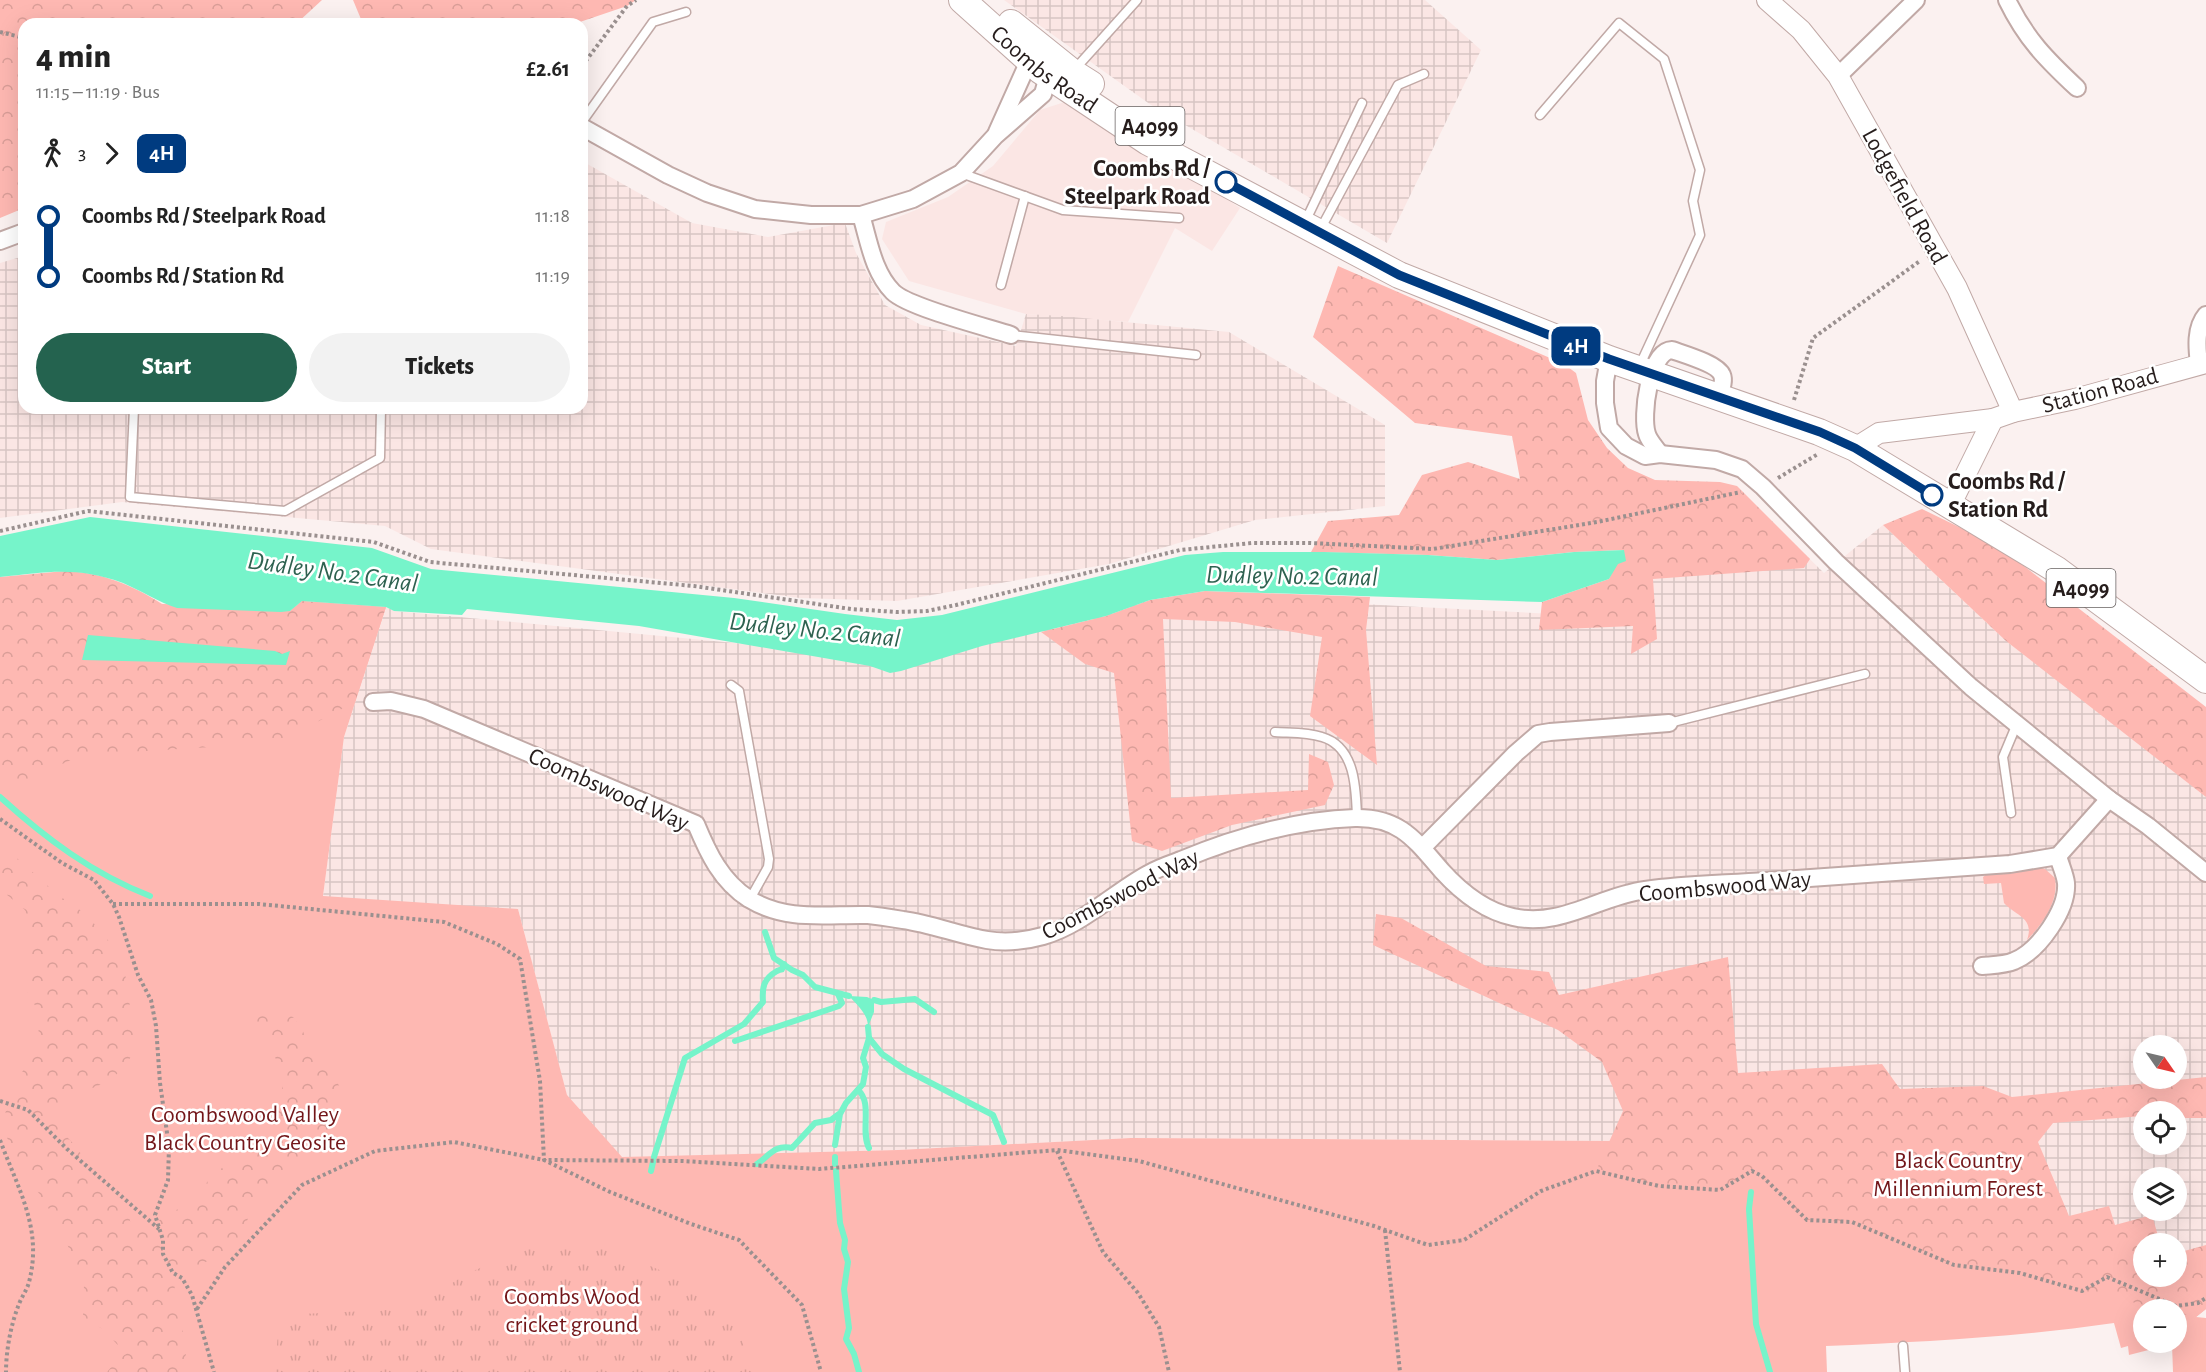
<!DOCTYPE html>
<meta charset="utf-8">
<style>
body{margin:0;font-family:"Alegreya Sans",sans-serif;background:#f2f2f2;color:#222;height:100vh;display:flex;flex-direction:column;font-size:22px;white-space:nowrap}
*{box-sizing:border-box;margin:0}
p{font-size:20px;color:#767676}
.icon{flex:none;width:33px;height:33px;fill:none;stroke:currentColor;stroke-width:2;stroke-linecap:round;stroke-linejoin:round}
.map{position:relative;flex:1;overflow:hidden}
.sheet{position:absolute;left:18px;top:18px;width:570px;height:396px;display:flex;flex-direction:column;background:#fff;border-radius:18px;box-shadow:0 6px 24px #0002}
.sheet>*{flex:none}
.badge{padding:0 12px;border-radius:9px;font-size:21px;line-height:39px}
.needle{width:39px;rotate:124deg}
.tools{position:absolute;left:2133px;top:1035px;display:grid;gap:12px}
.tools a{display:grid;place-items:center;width:54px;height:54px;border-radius:50%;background:#fff;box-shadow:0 6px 24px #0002;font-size:30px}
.map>.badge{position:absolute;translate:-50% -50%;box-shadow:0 0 0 3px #fff}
.legs{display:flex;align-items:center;gap:9px;height:66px;padding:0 18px;font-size:20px}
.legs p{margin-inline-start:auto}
.overview{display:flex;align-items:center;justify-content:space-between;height:102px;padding:0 18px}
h1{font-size:33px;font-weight:800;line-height:45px}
.action{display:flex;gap:12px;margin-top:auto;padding:12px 18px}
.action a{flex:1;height:69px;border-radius:36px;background:#24634f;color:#fff;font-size:24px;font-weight:800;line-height:69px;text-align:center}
.action a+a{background:#f2f2f2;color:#222}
ul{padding:0 18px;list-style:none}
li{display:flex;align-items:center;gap:21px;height:60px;font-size:22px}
li i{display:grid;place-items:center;width:9px;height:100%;margin:0 8px;background:currentColor}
li i::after{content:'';width:15px;height:15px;margin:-8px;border:4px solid;border-radius:50%;background:#fff}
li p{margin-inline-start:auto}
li:first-child i{background:linear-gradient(#0000 50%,currentColor 0)}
li:last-child i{background:linear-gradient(currentColor 50%,#0000 0)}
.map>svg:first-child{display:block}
.built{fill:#fbe6e4}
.industrial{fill:url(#industrial-grid);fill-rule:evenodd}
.grass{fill:#feb8b2;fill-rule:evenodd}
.forest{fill:url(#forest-crowns)}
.park{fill:url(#park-tufts)}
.water{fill:#76f4ca}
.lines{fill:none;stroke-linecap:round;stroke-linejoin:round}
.stream{stroke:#76f4ca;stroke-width:6}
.service-casing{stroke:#c1a9a6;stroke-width:11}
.minor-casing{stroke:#c1a9a6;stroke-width:20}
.tertiary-casing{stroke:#c1a9a6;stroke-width:22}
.primary-casing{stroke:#c1a9a6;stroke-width:28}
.path{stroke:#9a908f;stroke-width:4;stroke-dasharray:3 3;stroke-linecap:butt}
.service{stroke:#fff;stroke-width:8}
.minor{stroke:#fff;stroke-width:16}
.tertiary{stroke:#fff;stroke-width:20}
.primary{stroke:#fff;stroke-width:26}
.line-1-casing{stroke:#fff;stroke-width:14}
.line-1{stroke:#003b80;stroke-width:9}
.stop-1-dot{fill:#fff;stroke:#003b80;stroke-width:3}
.labels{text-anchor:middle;stroke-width:5;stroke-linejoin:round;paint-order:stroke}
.shield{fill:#fff;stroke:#676160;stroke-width:1.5}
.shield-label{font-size:22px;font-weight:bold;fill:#261d1c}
.street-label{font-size:24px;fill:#261d1c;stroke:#fff}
.stop-label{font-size:24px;font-weight:bold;fill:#261d1c;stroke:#fff;text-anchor:end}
.park-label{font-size:24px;fill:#731619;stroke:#fff}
.water-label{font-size:26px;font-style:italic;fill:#2e6250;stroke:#fff}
</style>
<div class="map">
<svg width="2206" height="1372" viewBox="0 0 2206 1372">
<defs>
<pattern id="industrial-grid" width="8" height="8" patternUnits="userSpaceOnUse" patternTransform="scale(1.5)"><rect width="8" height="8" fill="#fbe6e4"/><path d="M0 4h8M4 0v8" fill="none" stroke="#d7c5c3"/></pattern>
<pattern id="forest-crowns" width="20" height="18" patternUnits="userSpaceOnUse" patternTransform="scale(1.5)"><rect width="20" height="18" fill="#feb8b2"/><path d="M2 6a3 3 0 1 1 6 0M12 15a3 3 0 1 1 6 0" fill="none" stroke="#da9e98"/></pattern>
<pattern id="park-tufts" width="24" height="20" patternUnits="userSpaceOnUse" patternTransform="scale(1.5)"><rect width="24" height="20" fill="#feb8b2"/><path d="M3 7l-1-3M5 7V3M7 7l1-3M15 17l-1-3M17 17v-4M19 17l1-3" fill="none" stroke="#da9e98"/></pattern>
</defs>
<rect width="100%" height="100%" fill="#fbf1f0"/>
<!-- built -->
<polygon class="built" points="1074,99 1240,208 1212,251 1175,228 1128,322 1026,314 909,281 882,239 886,222 948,197 993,166 1040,110"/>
<!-- industrial -->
<g class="industrial">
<polygon points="1004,0 1425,0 1481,50 1387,243 1151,105"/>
<polygon points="582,161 692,223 768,237 845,223 856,253 885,305 921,325 1016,346 1026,314 1062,316 1229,332 1385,425 1385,506 1255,520 1109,564 897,601 800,598 431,549 385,526 122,502 0,518 0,263 24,256 24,408 582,408"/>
<path d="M1752,502l72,71 59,-48 123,116 200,152v489l-36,13 -552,-154 -487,-3 -233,12 -276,8 -55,-62 -49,-187 -196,-5 22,-167 42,-130 9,4 458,43 334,-59 446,23 -4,-47zM2144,1046h32v32h-32zM2144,1112h32v32h-32zM2144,1178h32v32h-32zM2144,1244h32v32h-32z"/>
</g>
<!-- grass -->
<g class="grass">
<path d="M0,577l162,27 128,7 12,-10 84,6 -42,130 -21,159 195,13 49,186 55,62 276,-7 233,-12 487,3 29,4 379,88 93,36 87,40 -10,8 10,1v54h-33l-1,-28 -43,11 -1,-9 -7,2 -7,-25c-96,14 -192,19 -288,23l1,26h-1827zM2144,1310h32v32h-32z"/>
<path d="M2036,866l9,3 10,9c4,23 -12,46 -28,62 8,-22 -11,-24 -23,-37l-3,-20 -17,1 -1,-7 7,-5z"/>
</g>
<!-- forest -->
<g class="forest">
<polygon points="0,0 322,0 296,24 24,24 24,208 0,218"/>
<polygon points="353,0 636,0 627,6 574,24 363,24"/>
<polygon points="1338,266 1564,364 1576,373 1588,420 1607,448 1628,468 1655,480 1720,482 1737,486 1810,559 1804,568 1653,579 1657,639 1631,654 1633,626 1539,630 1542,602 1609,579 1623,550 1574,552 1497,560 1428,555 1311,552 1328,521 1399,515 1422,475 1468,462 1520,479 1512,436 1415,423 1313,337"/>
<polygon points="1922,509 1998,546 2206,707 2206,797 2006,641 1883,525"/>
<path d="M65,571c35,1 68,14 97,33l128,7 12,-10 84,6 -31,95 -78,41 -195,12 -55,25 -27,4v-207z"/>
<polygon points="1205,591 1370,597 1366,630 1377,765 1310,716 1322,637 1235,622 1163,619 1171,798 1308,790 1309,754 1328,762 1334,785 1325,805 1232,825 1162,851 1132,841 1114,673 1085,664 1041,632 1106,616 1150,600"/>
<polygon points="0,848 18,859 58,895 86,914 112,945 125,973 135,1040 132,1055 124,1068 107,1082 66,1099 52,1112 57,1126 79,1150 89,1173 102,1189 128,1208 131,1227 138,1233 198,1197 212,1174 258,1147 270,1130 278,1111 283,1083 269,1037 253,1019 259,1008 278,1011 293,1017 303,1031 306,1041 319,1052 347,1099 338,1116 301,1166 282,1170 267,1187 250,1213 240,1240 212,1259 182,1273 175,1286 172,1299 188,1347 181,1372 107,1372 118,1359 126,1354 103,1329 83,1318 84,1284 59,1225 21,1165 1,1126 15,1083 39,1046 38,1011 27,991 32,930 25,910 6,894 0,892"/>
<polygon points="1376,914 1401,918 1486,966 1549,972 1559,995 1728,957 1738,1073 1882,1064 1900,1089 1983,1086 2012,1097 2206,1077 2206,1118 2177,1118 2176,1112 2144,1112 2143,1116 2053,1123 2038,1142 2069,1216 2109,1206 2115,1225 2152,1215 2160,1243 2144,1244 2144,1276 2176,1276 2177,1253 2206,1245 2206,1309 2196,1317 2177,1313 2176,1310 2163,1309 2082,1291 2020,1273 1954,1265 1852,1222 1807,1220 1762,1176 1752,1171 1720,1190 1659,1186 1596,1171 1623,1111 1602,1062 1558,1030 1373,945"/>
</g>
<!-- park -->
<polygon class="park" points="604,1246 692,1284 733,1318 754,1372 275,1372 278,1332 301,1314 411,1309 468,1273 532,1247"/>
<!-- water -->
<g class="water">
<path d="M90,517l282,31 59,21 303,29 111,16 52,6 45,-5 243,-60 38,-3h101l104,3 69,5 77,-8 50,-2 2,11 -8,3 -9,15 -67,23 -337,-11 -55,9 -44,16 -124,30 -81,25 -11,2 -20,-7 -231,-40 -172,-17 -5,6 -68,-4 -8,-4 -84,-6 -12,10 -9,1 -104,-4c-19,-6 -35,-17 -54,-25 -46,-17 -76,-11 -123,-6v-41z"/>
<polygon points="88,635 275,651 282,654 290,651 286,665 82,660"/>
<path d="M849,996l18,1 7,3v12l-6,15c0,-13 -10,-21 -19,-31z"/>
</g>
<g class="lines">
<!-- stream -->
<g class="stream">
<path d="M0,797c45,41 93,77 150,99"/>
<polyline points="765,932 774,958 792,970 803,975 815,987 849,996"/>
<polyline points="874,1000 881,1002 915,999 934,1012"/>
<polyline points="869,1038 882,1054 904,1069 993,1115 1004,1142"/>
<polyline points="735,1041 839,1006 842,1003 838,994"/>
<path d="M858,1090c15,13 2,41 11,58"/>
<polyline points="835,1145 840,1114 846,1103 863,1084 866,1067 863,1058 869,1038 868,1027"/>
<path d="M654,1157l31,-99 59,-34 19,-22c-1,-14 0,-23 14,-31 8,-4 3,2 7,-7"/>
<polyline points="835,1157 835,1164"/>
<path d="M757,1164c12,-8 18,-20 35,-16l23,-25 16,-3 8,-6"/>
<polyline points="651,1171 653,1162"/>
<polyline points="836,1171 840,1223 845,1240 844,1249 848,1262 844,1289 849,1328 846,1339 854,1354 859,1372"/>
<polyline points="1751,1192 1749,1209 1756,1324 1770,1372"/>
</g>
<defs>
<g id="service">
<polyline points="1075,69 1137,0"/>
<polyline points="1540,115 1619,23 1664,59 1700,170 1693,201 1700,235 1639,367"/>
<polyline points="582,122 653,22 686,12"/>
<polyline points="961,173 1063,210 1179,218"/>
<polyline points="1305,222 1362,103"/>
<polyline points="1320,230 1398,85 1424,74"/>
<polyline points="1001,285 1025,196"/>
<polyline points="1011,335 1196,355"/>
<polyline points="134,408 130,497 285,511 380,458 381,408"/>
<polyline points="731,685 739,691 769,859 768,867 750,899"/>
<polyline points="1669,723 1865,674"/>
<path d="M1275,732c16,1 32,0 47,5 34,10 34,53 35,81"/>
<polyline points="2011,813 2003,757 2016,726"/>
<polyline points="1903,1346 1905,1372"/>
</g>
<g id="minor">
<path d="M2007,0c19,39 39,59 70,88"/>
<polyline points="1838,76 1916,0"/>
<polyline points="582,127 668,175 707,193 755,209 811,215 861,215 913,199 961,173 995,136 1043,94 1048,76"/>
<polyline points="997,132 1033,52"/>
<path d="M861,215c8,26 12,57 32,77 15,15 93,35 118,43"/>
<polyline points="0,241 24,232"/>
<polyline points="1609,359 1605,381 1605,403 1609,428 1626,446 1645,456 1660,454 1716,460 1742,469 1763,487 1836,562 1971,687 2109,799 2148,826 2206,873"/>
<path d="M2199,364c-2,-16 -4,-36 7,-49"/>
<path d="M1660,454c-4,-6 -11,-13 -13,-20 -6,-17 2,-83 25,-84 11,4 46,14 50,25 3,7 -2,16 -4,23"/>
<path d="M373,702l18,-1 33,8 272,115c12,29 25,57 53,75 38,23 77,15 119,16 11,1 23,3 35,5 29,4 55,15 84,20 18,3 38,1 56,-4 39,-11 70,-43 105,-62 10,-6 22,-10 33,-14 53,-22 116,-40 174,-42 45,-1 60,22 87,53 19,21 43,40 71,46 47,11 87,-21 132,-27 40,-6 81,-6 121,-9 82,-5 163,-11 244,-17l48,-8 51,-57"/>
<polyline points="1423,847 1516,753 1538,734 1550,732 1669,723"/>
<path d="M1982,966c10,-1 23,-1 32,-5 25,-10 54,-52 52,-78 -1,-9 -6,-19 -8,-27"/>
</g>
<g id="tertiary">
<polyline points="1767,0 1801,30 1838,76 1957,288 2013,412"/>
<polyline points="1855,448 1879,433 1993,419 2013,412 2075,399 2206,363"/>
<polyline points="1950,506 1993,419"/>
</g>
<g id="primary">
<path id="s1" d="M962,0l79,71 107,71 251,133 210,84 210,73 36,16 202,122 149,110"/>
<polyline points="1011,23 1072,72 1091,84"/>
</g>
</defs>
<!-- service casing -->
<use href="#service" class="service-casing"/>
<!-- minor casing -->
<use href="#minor" class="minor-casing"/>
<!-- tertiary casing -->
<use href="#tertiary" class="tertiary-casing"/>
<!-- primary casing -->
<use href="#primary" class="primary-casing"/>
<!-- path -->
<g class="path">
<polyline points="0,32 24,38"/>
<polyline points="582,66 627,6 636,0"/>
<polyline points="1794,400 1813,338 1920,261"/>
<polyline points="1778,478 1818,454"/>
<polyline points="0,531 88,511 374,542 430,562 694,586 851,609 897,612 927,611 956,605 1180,550 1252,543 1311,543 1433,549 1597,522 1741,492"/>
<polyline points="0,819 62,863 94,880 113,904 119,917 138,975 151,1000 156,1026 160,1083 169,1147 168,1180 155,1215 163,1240 163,1254 173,1273 182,1278 192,1295 214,1372"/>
<polyline points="113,904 259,904 444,922 497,944 520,959 540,1081 544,1160 682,1161 819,1169 1057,1150 1139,1161 1374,1226 1428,1245 1464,1240 1541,1191 1596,1171 1659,1186 1720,1190 1752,1171 1762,1176 1807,1220 1852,1222 1954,1265 2020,1273 2082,1291 2107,1277 2176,1306 2198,1303 2206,1298"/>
<polyline points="0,1101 28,1110 67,1149 159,1229"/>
<path d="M0,1140c18,49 43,89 29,142 -2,8 -7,14 -10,22 -8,20 -13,46 -13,68"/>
<polyline points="1057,1151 1103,1252 1138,1293 1159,1327 1169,1372"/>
<polyline points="1385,1230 1400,1372"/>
<polyline points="197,1309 225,1267 302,1185 375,1151 454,1142 544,1160 610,1192 691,1224 739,1240 802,1305 821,1372"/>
</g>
<!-- service -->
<use href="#service" class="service"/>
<!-- minor -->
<use href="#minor" class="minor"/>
<!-- tertiary -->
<use href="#tertiary" class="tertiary"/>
<!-- primary -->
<use href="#primary" class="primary"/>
</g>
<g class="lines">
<defs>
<polyline id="line-1" points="1226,182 1399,275 1609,359 1820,432 1855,448 1932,495"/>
</defs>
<!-- line-1 casing -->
<use href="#line-1" class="line-1-casing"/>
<!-- line-1 -->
<use href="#line-1" class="line-1"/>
</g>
<!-- markers -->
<g class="stop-1-dot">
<circle cx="1226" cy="182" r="10"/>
<circle cx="1932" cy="495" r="10"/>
</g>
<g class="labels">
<!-- shield labels -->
<g class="shield">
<rect x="1115.5" y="107" width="69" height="38" rx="4.5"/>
<rect x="2046.5" y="569" width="69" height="38" rx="4.5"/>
</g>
<g class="shield-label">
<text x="1150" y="134">A4099</text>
<text x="2081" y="596">A4099</text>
</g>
<!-- street labels -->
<g class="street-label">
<text dy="8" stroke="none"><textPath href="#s1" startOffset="108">Coombs Road</textPath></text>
<text transform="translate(1905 196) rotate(61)" y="8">Lodgefield Road</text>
<text transform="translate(2100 390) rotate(-15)" y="8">Station Road</text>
<text transform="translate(609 789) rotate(24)" y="8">Coombswood Way</text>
<text transform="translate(1725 886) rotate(-5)" y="8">Coombswood Way</text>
<text transform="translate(1120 894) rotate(-27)" y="8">Coombswood Way</text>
</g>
<!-- stop labels -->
<g class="stop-label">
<text x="1210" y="176">Coombs Rd /<tspan x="1210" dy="28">Steelpark Road</tspan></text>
<text x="1948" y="489" text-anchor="start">Coombs Rd /<tspan x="1948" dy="28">Station Rd</tspan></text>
</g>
<!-- park labels -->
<g class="park-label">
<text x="245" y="1122">Coombswood Valley<tspan x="245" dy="28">Black Country Geosite</tspan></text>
<text x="1958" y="1168">Black Country<tspan x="1958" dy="28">Millennium Forest</tspan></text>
<text x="572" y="1304">Coombs Wood<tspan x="572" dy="28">cricket ground</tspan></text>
</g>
<!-- water labels -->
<g class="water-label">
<text transform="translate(333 571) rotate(8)" y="9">Dudley No.2 Canal</text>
<text transform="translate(1292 575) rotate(1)" y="9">Dudley No.2 Canal</text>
<text transform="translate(815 629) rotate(6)" y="9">Dudley No.2 Canal</text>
</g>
</g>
</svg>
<div class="tools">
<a><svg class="needle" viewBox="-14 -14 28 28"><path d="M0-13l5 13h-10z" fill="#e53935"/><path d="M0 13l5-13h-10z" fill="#767676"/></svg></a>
<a><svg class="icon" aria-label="locate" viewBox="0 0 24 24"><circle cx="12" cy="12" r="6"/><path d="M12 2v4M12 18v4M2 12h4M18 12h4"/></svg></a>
<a><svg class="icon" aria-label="layers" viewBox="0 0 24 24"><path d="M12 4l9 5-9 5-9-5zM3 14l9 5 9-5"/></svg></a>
<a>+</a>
<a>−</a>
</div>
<b class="badge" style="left:1576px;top:346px;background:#003b80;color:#fff">4H</b>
<section class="sheet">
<div class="overview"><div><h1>4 min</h1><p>11:15 – 11:19 · Bus</p></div><b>£2.61</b></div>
<div class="legs"><svg class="icon" aria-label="walk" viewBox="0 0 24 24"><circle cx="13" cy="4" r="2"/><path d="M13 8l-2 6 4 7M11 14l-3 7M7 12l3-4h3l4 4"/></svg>3<svg class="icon" aria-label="forward" viewBox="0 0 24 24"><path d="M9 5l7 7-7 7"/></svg><b class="badge" style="background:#003b80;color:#fff">4H</b></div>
<ul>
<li><i style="color:#003b80"></i><b>Coombs Rd / Steelpark Road</b><p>11:18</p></li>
<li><i style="color:#003b80"></i><b>Coombs Rd / Station Rd</b><p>11:19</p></li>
</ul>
<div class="action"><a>Start</a><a>Tickets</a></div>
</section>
</div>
